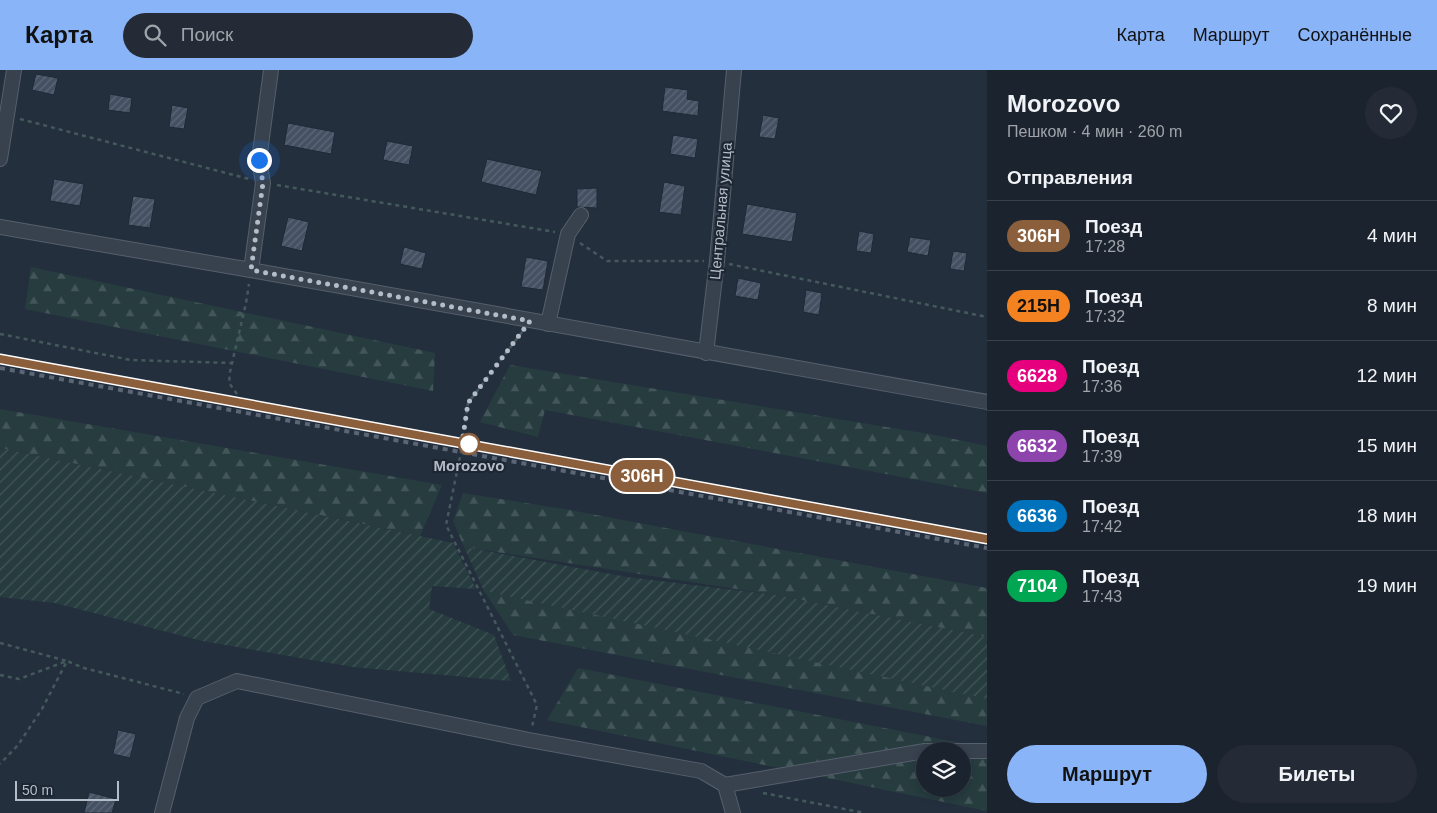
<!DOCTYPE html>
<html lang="ru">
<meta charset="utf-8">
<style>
body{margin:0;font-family:Arial,sans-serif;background:#242b36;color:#f1f3f6;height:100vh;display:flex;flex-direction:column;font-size:19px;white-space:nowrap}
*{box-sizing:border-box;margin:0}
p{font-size:16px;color:#a0a4aa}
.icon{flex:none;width:28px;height:28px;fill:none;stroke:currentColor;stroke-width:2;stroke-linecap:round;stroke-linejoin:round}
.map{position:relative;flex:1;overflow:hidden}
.sheet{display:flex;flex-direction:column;background:#1b232e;width:450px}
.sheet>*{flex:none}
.badge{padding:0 10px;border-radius:16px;font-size:18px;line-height:32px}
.fabs{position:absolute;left:916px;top:672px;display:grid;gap:10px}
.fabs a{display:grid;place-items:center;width:55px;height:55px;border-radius:50%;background:#1b232e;box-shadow:0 2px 8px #0003,0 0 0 1px #39404a;font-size:25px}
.scale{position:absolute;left:15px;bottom:12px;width:104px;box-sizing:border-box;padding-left:5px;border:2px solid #b4bcc9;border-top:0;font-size:14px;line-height:18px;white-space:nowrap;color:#b4bcc9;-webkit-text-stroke:4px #1d2633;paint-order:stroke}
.you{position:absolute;width:25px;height:25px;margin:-12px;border:4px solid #fff;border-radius:50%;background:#1a73e8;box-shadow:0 0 0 8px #1a73e833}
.map>.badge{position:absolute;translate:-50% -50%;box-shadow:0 0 0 2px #fff}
h2{padding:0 20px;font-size:19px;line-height:45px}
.round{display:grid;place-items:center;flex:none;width:52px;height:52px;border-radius:26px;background:#242b36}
.summary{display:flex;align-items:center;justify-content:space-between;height:85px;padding:0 20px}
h1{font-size:24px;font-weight:800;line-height:38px}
.cta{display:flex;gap:10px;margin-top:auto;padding:10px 20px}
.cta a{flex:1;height:58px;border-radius:30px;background:#8ab4f8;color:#111;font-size:20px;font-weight:800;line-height:58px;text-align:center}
.cta a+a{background:#242b36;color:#f1f3f6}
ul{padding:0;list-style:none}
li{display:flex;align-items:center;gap:15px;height:70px;padding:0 20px;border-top:1px solid #39404a}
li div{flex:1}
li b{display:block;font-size:19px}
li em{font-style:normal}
li .badge{min-width:55px;font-weight:700;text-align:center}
header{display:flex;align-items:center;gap:30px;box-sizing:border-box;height:70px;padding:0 25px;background:#8ab4f8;color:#111}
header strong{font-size:24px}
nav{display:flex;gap:28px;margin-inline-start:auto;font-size:18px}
.search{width:350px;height:45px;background:#242b36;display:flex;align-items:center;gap:12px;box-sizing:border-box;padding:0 18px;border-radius:28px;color:#a0a4aa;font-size:19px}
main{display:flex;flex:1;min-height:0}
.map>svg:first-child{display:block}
.forest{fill:url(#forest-firs);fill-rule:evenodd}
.garden{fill:url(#garden-furrows)}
.building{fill:url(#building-hatch);stroke:#1f2835}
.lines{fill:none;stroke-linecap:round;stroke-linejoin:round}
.minor-casing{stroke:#565f6c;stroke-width:16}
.path{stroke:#44595c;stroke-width:2.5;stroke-dasharray:4 4;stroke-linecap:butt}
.minor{stroke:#38414e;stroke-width:14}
.rail{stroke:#5a6575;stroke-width:4;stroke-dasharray:5 5;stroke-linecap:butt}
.line-casing{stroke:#fff;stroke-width:11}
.line{stroke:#8b5e3c;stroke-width:8}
.walk{stroke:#b4bcc9;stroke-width:5;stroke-dasharray:0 9}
.stop-dot{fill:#fff;stroke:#8b5e3c;stroke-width:2.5}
.labels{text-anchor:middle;stroke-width:4.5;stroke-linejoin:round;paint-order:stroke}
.street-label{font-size:15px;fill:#b4bcc9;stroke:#1d2633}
.stop-label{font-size:15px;font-weight:bold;fill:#b4bcc9;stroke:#1d2633}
</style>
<header>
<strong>Карта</strong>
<div class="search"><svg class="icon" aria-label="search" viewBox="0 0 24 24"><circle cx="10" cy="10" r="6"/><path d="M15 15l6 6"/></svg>Поиск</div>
<nav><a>Карта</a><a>Маршрут</a><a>Сохранённые</a></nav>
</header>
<main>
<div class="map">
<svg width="987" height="743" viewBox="0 0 987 743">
<defs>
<pattern id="forest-firs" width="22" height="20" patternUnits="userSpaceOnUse" patternTransform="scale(1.25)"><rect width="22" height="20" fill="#263c3f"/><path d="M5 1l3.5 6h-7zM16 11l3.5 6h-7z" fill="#435659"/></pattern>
<pattern id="garden-furrows" width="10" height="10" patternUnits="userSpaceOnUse" patternTransform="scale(1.25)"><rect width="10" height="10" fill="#263c3f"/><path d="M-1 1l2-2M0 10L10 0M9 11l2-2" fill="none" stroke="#435659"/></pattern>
<pattern id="building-hatch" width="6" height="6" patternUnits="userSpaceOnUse" patternTransform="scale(1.25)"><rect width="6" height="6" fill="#455162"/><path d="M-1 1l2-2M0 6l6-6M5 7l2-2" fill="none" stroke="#5d6877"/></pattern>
</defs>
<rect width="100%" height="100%" fill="#242f3e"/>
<!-- forest -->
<g class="forest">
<polygon points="31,197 435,283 433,321 25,239"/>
<polygon points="510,295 935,365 987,376 987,423 545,340 538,367 480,352"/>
<polygon points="0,339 442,415 420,466 0,378"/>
<polygon points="463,423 564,439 987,518 987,567 776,525 464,477 453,451"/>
<polygon points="484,521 987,619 987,656 513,565"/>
<path d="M578,598l409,80v63l-440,-91zM925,681h37v38h-37z"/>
</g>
<!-- garden -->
<g class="garden">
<polygon points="0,378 453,473 476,519 432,516 429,539 494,565 511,611 353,597 202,571 55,533 0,527"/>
<polygon points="464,477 627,507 776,525 987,567 987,629 484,521"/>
</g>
<!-- building -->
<g class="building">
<polygon points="36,4 58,8 54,25 32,20"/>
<polygon points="665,17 688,20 687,29 699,31 698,46 662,41"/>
<polygon points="110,24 132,28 130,43 108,40"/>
<polygon points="172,35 188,38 184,59 169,57"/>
<polygon points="763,45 779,48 775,69 759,67"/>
<polygon points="288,53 335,62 331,84 284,75"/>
<polygon points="673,65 698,69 695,88 670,84"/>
<polygon points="387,71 413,76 409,95 383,90"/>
<polygon points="487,89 542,101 536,125 481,112"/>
<polygon points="54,109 84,114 80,136 50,131"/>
<polygon points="664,112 685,116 681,145 659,142"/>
<polygon points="597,118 597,138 577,137 577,119"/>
<polygon points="133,126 155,129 150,158 128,155"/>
<polygon points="747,134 797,143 792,172 742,164"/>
<polygon points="288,147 309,152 302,181 281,176"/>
<polygon points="859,161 874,164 871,183 856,181"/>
<polygon points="910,167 931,170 928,186 907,182"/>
<polygon points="404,177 426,183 422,199 400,194"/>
<polygon points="953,181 967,183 964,201 950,199"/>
<polygon points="526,187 548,191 543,220 521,217"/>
<polygon points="738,208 761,213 758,230 735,226"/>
<polygon points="806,220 822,223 819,245 803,242"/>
<polygon points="118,660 136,664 130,688 113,684"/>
<polygon points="89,722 116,729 112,743 84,743"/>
</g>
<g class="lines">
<defs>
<g id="minor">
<polyline points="0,89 14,0"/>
<polyline points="0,157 251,200 987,332"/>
<polyline points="251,200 263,113 259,90 271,0"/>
<polyline points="548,254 568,164 581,145"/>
<polyline points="706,283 717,191 734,0"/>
<polyline points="926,681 987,681"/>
<polyline points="725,715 925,681"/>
<polyline points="162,743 187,648 197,628 237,611 529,670 701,701 725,715 733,743"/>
</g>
</defs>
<!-- minor casing -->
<use href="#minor" class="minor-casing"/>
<!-- path -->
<g class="path">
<polyline points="20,49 249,109"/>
<polyline points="277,115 555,162"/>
<polyline points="580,173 607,191 704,191"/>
<polyline points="729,194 987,247"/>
<polyline points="522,262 468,333 461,382 446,455 537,635 532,657"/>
<polyline points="0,264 131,290 232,293"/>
<polyline points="237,324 229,313 230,302 246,233 249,214"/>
<polyline points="0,573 67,591 42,639 18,675 0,694"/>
<polyline points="0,605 19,609 67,591 84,598 184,624"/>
<polyline points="763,723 865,743"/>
</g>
<!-- minor -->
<use href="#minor" class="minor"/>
<!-- rail -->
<g class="rail">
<polyline points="0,289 987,469"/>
<polyline points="0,298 987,478"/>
</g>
</g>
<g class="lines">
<defs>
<polyline id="line" points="0,289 987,469"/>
</defs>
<!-- line casing -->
<use href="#line" class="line-casing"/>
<!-- line -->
<use href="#line" class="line"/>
<!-- walk -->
<polyline class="walk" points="259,90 263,113 251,200 530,251 468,333 462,373 469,374"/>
</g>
<!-- markers -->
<circle class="stop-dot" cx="469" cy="374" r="10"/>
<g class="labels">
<!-- street labels -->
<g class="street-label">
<text transform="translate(721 141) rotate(-85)" y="5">Центральная улица</text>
</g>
<!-- stop labels -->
<g class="stop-label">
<text x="469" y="401">Morozovo</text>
</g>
</g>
</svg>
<div class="fabs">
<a><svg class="icon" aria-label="layers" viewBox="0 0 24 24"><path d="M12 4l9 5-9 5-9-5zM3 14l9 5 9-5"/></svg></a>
</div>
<div class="scale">50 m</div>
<div class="you" style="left:259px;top:90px"></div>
<b class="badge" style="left:642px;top:406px;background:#8b5e3c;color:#fff">306Н</b>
</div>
<section class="sheet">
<div class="summary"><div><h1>Morozovo</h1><p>Пешком · 4 мин · 260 m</p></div><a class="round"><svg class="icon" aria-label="heart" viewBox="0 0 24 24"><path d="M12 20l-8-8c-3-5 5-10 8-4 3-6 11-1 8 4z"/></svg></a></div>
<h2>Отправления</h2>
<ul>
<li><span class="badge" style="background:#8b5e3c;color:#fff">306Н</span><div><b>Поезд</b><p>17:28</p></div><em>4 мин</em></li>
<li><span class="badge" style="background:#f58220;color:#111">215Н</span><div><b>Поезд</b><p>17:32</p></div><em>8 мин</em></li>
<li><span class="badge" style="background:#e6007e;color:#fff">6628</span><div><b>Поезд</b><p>17:36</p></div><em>12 мин</em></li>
<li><span class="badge" style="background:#8e44ad;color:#fff">6632</span><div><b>Поезд</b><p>17:39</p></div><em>15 мин</em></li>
<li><span class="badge" style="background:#0072bc;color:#fff">6636</span><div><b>Поезд</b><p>17:42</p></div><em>18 мин</em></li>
<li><span class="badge" style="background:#00a651;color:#fff">7104</span><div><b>Поезд</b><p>17:43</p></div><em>19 мин</em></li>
</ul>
<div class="cta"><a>Маршрут</a><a>Билеты</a></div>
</section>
</main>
